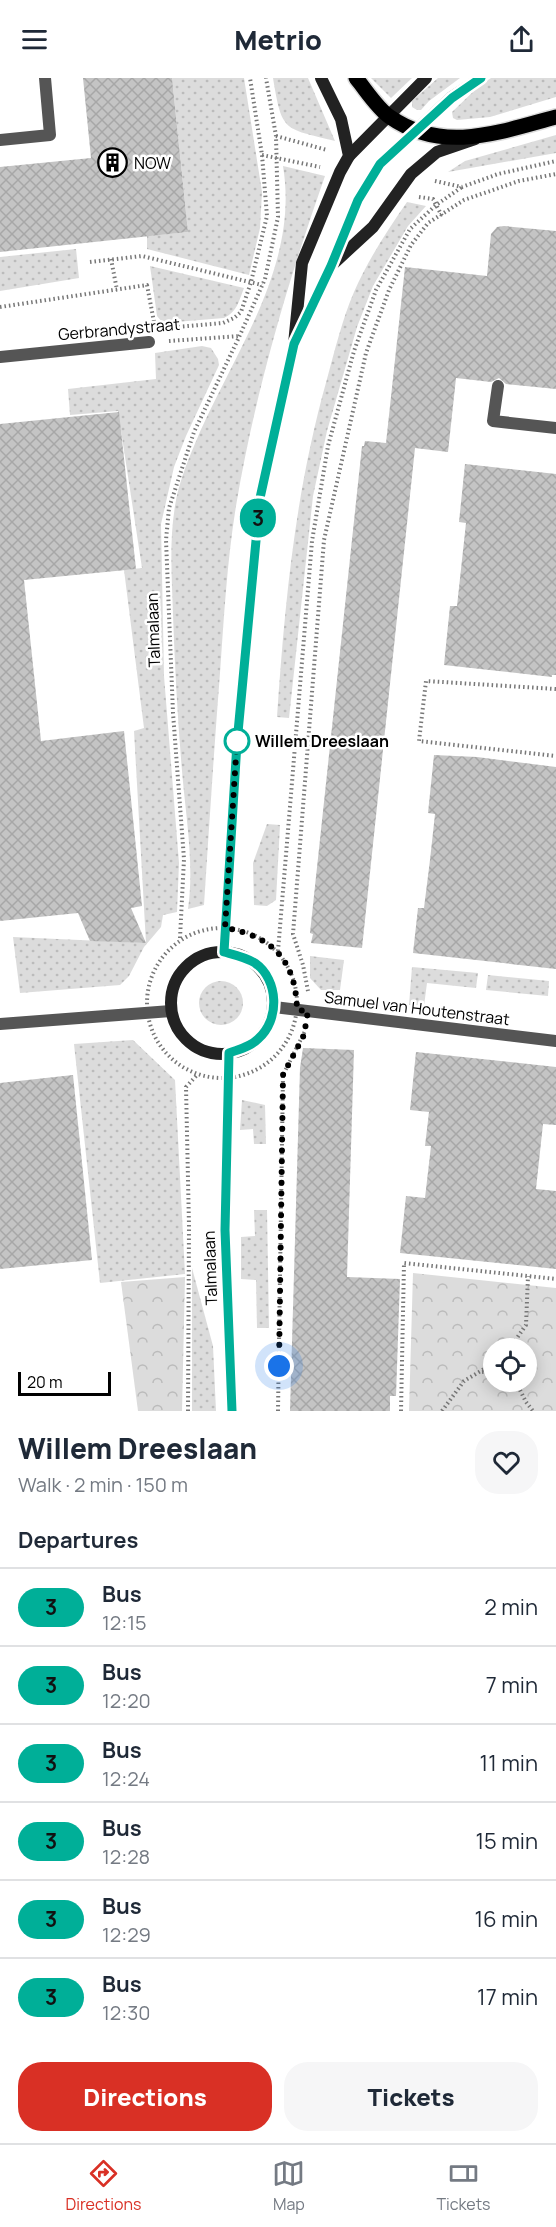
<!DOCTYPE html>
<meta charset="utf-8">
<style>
body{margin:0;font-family:Manrope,sans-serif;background:#f6f6f7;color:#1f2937;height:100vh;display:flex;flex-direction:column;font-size:22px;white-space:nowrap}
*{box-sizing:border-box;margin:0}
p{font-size:20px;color:#747a83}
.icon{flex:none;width:33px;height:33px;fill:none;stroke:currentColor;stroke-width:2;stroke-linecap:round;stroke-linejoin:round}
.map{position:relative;height:1333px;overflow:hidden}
.panel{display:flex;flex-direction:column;background:#fff;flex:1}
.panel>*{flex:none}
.badge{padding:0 12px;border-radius:20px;font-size:21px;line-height:39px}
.fabs{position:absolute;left:483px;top:1260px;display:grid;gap:12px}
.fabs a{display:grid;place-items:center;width:54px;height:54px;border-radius:50%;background:#fff;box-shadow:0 3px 15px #0003;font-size:30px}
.scale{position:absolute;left:18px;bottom:15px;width:93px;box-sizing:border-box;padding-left:6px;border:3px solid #000;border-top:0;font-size:16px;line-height:21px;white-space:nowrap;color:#000;-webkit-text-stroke:4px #fff;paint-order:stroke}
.you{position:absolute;width:30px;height:30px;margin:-15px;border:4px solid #fff;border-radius:50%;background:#1a73e8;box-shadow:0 0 0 9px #1a73e833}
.map>.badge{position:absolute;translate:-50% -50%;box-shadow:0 0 0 3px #fff}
h2{padding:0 18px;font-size:22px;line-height:54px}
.round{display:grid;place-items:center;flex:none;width:63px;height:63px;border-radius:24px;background:#f6f6f7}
.summary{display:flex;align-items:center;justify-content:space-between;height:102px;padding:0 18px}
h1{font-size:28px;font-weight:800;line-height:45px}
.primary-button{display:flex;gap:12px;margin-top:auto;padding:12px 18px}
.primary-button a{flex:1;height:69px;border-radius:24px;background:#d93025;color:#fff;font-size:24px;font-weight:800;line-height:69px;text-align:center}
.primary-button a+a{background:#f6f6f7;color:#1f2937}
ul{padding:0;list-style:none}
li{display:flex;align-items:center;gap:18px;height:78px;padding:0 18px;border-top:2px solid #e0e1e3}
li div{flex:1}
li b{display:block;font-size:22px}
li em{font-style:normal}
li .badge{min-width:66px;font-weight:700;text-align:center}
header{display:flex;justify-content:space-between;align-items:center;height:78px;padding:0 18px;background:#fff;font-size:27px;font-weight:800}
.tabs{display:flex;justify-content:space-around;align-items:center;height:84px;border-top:2px solid #e0e1e3;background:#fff;font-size:16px;color:#747a83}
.tabs a{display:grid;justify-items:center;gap:3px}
.tabs .selected{color:#d93025}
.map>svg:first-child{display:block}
.grass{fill:url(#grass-dots)}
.park{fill:url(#park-crowns);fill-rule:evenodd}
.building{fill:url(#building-cross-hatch)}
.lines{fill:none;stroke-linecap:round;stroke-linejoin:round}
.primary-casing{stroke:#dbdbdb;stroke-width:18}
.path{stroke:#777;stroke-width:4;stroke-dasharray:1.5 3;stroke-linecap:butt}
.service{stroke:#555;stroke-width:12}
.minor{stroke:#555;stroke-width:12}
.secondary{stroke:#222;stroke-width:12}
.primary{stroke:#000;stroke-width:15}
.line-casing{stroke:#fff;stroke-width:14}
.line{stroke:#00af98;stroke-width:9}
.walk{stroke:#000;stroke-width:6;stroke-dasharray:0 10.8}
.stop-dot{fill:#fff;stroke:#00af98;stroke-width:3}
.labels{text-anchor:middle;stroke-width:5;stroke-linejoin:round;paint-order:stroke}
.poi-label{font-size:16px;fill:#000;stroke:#fff;text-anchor:start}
.street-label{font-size:16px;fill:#000;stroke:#fff}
.stop-label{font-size:16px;font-weight:bold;fill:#000;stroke:#fff;text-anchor:start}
</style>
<header><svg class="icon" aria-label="menu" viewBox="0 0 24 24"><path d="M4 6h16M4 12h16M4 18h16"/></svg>Metrio<svg class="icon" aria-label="share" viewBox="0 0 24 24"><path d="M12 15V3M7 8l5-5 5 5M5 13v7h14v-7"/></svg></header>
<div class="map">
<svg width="556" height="1333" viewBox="0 0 556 1333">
<defs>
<pattern id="grass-dots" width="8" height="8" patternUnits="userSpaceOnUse" patternTransform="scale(1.5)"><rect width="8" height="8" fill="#dcdcdc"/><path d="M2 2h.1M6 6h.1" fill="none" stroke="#bbb" stroke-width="1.8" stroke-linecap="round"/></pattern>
<pattern id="park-crowns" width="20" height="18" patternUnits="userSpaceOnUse" patternTransform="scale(1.5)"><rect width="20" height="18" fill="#dcdcdc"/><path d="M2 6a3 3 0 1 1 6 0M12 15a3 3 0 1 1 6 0" fill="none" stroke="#bbb"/></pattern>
<pattern id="building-cross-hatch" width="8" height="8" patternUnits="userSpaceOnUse" patternTransform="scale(1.5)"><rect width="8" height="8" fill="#c4c4c4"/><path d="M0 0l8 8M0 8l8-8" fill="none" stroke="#a7a7a7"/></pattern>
</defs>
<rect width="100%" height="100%" fill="#fff"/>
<!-- grass -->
<g class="grass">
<polygon points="172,0 244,0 262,114 260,150 249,197 147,171 147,158 188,154"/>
<path d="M273,0h35l27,63c-52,-13 -53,-9 -62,-63z"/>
<polygon points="371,0 412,0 391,20"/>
<polygon points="438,0 460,0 429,23 421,32 417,32 412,29 412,23"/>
<polygon points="491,0 556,0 556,19 490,39 457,42 453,40 452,34 479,8"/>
<polygon points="556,57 556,75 448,94 465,83"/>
<path d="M283,88l42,10c-38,108 -70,217 -89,330 -9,55 -12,111 -16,167 -6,77 -11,155 -16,232l-16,4c6,-41 -1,-85 -5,-127 -5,-55 -8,-111 -10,-167 -1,-36 -4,-73 2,-109 3,-20 11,-41 19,-60 37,-90 106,-178 89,-280z"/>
<path d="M407,124l19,4 -18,20 -35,60 -16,41 -30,104 -14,65 -24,222 -12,-1c8,-117 18,-224 50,-338 8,-29 15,-59 27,-87 14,-32 33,-61 53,-90z"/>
<polygon points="76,171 79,200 0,213 0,179"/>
<path d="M150,188l94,22c-5,13 -7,24 -20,30l-61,5 -6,-7z"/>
<polygon points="202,268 211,270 218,281 219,287 186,358 174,389 161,446 164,598 179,785 177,834 163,837 161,849 144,869 129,898 120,907 20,915 13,859 146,865 134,653 144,650 124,492 142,490 118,333 70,337 68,311 156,301 155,275"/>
<polygon points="267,746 280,747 276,822 267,828 254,827 253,785"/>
<polygon points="310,878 344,882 340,912 321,912 310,900"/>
<polygon points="412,889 478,895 476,910 427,905 424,928 409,927"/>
<polygon points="488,897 549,903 548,918 486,912"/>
<circle cx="221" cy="925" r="22"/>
<polygon points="133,962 175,1002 185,1196 100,1205 74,966"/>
<polygon points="242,1022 265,1027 266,1066 254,1066 253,1051 240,1052"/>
<polygon points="254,1132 267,1132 269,1250 257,1250 256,1202 241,1201 241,1159 255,1158"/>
<polygon points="192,1190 213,1268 216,1333 192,1333"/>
</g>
<!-- park -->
<g class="park">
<path d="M413,1195l143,15v123h-147zM526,1270v34h-32v-34z"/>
<polygon points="185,1199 182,1333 138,1333 121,1204"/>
</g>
<!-- building -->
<g class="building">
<polygon points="83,0 172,0 188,154 0,174 0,89 91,80"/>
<polygon points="504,148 556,153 556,311 506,306 499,300 491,304 456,300 448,374 415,370 362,870 311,865 313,856 310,855 362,368 364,368 365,363 386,365 405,189 487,198 491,156 497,149"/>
<polygon points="119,334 136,491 24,502 41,663 124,653 142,828 131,830 146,865 90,863 78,835 0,843 0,346"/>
<polygon points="465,386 556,396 556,597 552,597 552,599 444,587 450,528 457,528 466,445 459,444"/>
<polygon points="434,677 477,679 556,689 556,891 413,875 418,830 424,830 430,782 435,736 428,735"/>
<polygon points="303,970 354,972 347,1199 400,1201 396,1318 390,1318 390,1333 290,1333 300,990"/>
<polygon points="416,974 556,989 556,1047 543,1046 536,1111 556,1113 556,1191 400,1175 406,1118 425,1120 431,1068 425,1068 429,1034 410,1032"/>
<polygon points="73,997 92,1182 0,1191 0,1005"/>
</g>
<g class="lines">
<defs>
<path id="primary" d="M356,0c10,12 21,30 34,39 53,37 110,15 166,0"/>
</defs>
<!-- primary casing -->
<use href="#primary" class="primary-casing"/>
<!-- path -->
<g class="path">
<polyline points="276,58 327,72"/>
<polyline points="262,77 320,89"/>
<polyline points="435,103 462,109 498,96 556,83"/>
<polyline points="419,119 433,121 442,138"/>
<polyline points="111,181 117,212"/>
<polyline points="90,184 142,178 262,207"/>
<polyline points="0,229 147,207 154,244"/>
<polyline points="165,250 223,245 234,240 241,234 251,204 267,138 262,77 250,0"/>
<polyline points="169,263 240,258"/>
<polyline points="556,611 426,603 419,663 556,678"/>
<circle cx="222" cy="925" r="75"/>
<polyline points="180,860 184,781 173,635 166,462 169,430 194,354 240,257 265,201 278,139 276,58 266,0"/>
<polyline points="278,873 312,463 328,368 354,273 376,212 410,151 436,127 462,109"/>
<polyline points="308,913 303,887 293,856 324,462 366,275 389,212 411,167 428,145 464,122 519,103 556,96"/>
<polyline points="510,1270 526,1247 528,1198"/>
<polyline points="482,1294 494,1293"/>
<polyline points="516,1304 526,1324 533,1333"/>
<polyline points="188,1333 189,1148 186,1009 197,997"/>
<polyline points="278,1333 283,997 305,953"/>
<polyline points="401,1333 404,1185 556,1201"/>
<polyline points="442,1333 464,1303 494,1285"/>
</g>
<!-- service -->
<polyline class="service" points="0,62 50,57 45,0"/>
<!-- minor -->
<g class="minor">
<polyline points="0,279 149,264"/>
<polyline points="498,308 493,343 556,350"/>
<polyline points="274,929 556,963"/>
<polyline points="0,946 171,933"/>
</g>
<!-- secondary -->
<g class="secondary">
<polyline points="349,78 426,0"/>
<polyline points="334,185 373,149 411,96 437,74 475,61"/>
<polyline points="298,257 331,188 358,122 380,86 452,19 481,0"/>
<polyline points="224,874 237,665 260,420 294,266 302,185 340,94 349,78 341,41 321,0"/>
<circle cx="222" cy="925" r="51"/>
<polyline points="229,975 225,1152 232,1333"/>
</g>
<!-- primary -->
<use href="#primary" class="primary"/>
</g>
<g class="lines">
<defs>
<path id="line" d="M232,1333l-7,-181 4,-177c11,-4 21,-6 29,-14 22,-19 21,-59 -3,-76 -10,-6 -20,-8 -31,-11l13,-209 23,-245 34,-154 37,-78 27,-66 22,-36 72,-66 29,-20"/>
</defs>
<!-- line casing -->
<use href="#line" class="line-casing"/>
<!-- line -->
<use href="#line" class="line"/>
<!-- walk -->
<path class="walk" d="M237,663l-12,187c48,8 71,33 72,82l11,1 -4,24 -21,40 -4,291"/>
</g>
<!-- icons -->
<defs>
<symbol id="building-ring" viewBox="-11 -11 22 22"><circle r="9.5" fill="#fff" stroke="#000" stroke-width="1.5"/><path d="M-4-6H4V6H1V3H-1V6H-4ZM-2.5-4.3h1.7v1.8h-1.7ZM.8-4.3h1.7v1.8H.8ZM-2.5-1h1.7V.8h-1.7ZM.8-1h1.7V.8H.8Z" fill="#000"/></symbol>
</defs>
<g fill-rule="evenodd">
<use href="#building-ring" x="96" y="68" width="33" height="33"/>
</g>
<!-- markers -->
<circle class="stop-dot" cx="237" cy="663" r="12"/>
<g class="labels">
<!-- poi labels -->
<g class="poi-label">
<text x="134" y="91">NOW</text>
</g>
<!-- street labels -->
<g class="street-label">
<text transform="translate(119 251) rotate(-5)" y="6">Gerbrandystraat</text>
<text transform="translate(153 552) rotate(-92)" y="6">Talmalaan</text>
<text transform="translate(417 930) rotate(7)" y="6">Samuel van Houtenstraat</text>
<text transform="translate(210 1190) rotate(-92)" y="6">Talmalaan</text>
</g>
<!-- stop labels -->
<g class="stop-label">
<text x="255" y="669">Willem Dreeslaan</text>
</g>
</g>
</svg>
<div class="fabs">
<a><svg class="icon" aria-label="locate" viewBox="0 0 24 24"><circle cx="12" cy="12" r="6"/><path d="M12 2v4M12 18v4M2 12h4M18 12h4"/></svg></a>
</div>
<div class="scale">20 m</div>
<div class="you" style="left:279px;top:1288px"></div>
<b class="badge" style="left:258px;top:440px;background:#00af98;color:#111">3</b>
</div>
<section class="panel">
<div class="summary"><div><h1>Willem Dreeslaan</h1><p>Walk · 2 min · 150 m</p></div><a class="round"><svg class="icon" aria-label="heart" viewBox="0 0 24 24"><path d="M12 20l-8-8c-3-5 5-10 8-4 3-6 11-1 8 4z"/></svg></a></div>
<h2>Departures</h2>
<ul>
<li><span class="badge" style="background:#00af98;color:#111">3</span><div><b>Bus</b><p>12:15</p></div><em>2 min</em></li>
<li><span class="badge" style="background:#00af98;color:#111">3</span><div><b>Bus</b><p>12:20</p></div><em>7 min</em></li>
<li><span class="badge" style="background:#00af98;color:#111">3</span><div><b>Bus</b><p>12:24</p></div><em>11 min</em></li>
<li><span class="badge" style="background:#00af98;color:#111">3</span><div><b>Bus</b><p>12:28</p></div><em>15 min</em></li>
<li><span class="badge" style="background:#00af98;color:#111">3</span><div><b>Bus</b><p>12:29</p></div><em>16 min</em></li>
<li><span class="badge" style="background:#00af98;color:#111">3</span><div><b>Bus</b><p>12:30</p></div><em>17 min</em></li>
</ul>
<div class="primary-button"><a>Directions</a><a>Tickets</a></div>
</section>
<nav class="tabs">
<a class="selected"><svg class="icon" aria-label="directions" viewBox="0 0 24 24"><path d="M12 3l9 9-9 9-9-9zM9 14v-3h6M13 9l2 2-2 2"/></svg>Directions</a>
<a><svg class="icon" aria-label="map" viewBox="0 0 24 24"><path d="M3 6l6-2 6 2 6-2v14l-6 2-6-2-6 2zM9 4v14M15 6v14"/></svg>Map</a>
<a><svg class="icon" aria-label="tickets" viewBox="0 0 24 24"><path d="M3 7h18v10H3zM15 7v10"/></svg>Tickets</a>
</nav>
